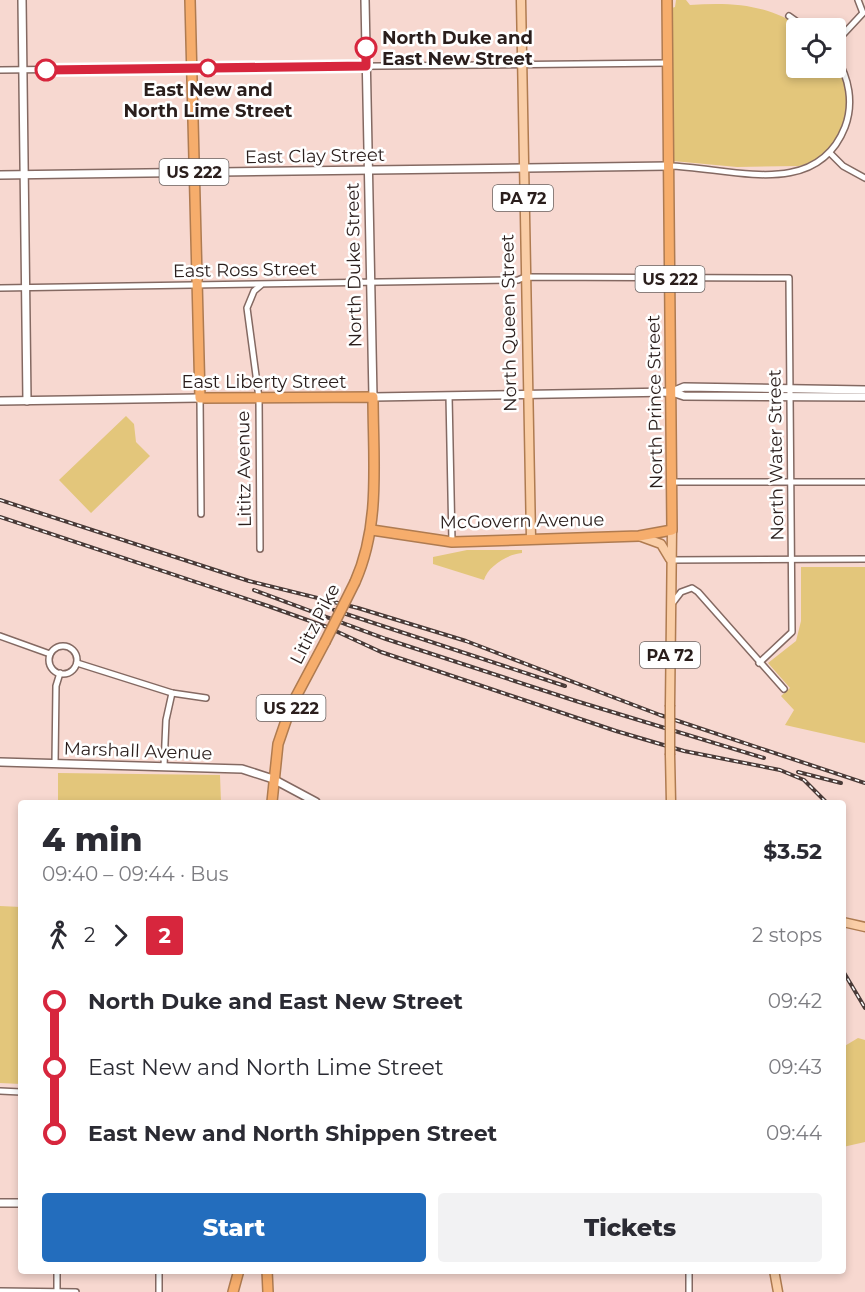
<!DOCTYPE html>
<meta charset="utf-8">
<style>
body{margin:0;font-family:Montserrat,sans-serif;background:#f2f2f3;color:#2b2b33;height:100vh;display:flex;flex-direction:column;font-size:22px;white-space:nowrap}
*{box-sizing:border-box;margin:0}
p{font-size:20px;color:#7c7c81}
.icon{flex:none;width:33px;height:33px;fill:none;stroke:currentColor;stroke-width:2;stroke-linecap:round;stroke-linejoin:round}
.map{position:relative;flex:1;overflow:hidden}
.sheet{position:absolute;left:18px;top:800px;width:828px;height:474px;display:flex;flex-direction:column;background:#fff;border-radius:6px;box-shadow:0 3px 9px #0003}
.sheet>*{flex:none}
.badge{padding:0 12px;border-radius:4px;font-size:21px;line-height:39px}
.tools{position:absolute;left:786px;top:18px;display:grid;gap:12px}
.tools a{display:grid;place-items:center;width:60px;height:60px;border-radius:6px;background:#fff;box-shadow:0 3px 9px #0003;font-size:30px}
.map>.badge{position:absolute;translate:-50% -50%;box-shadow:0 0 0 3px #fff}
.legs{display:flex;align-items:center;gap:9px;height:66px;padding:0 24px;font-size:20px}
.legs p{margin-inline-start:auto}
.summary{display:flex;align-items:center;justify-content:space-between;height:102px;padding:0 24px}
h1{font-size:33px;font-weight:800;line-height:45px}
.action{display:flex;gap:12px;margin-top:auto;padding:12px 24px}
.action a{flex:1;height:69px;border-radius:6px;background:#236dbd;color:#fff;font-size:24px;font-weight:800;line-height:69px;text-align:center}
.action a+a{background:#f2f2f3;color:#2b2b33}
ul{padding:0 24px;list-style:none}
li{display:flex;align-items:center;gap:21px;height:66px;font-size:22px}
li i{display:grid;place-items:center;width:9px;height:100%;margin:0 8px;background:currentColor}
li i::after{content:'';width:15px;height:15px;margin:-8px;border:4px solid;border-radius:50%;background:#fff}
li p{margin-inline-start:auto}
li:first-child i{background:linear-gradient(#0000 50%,currentColor 0)}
li:last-child i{background:linear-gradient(currentColor 50%,#0000 0)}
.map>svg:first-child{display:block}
.green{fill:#e3c67b}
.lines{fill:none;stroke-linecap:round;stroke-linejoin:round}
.street-casing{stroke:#846962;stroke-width:8}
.secondary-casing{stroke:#846962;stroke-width:10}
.primary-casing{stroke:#af7b50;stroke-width:11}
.highway-casing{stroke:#af7b50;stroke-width:12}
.street{stroke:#fff;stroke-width:5}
.secondary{stroke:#fff;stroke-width:7}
.primary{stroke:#facea7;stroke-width:8}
.highway{stroke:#f6ad6c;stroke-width:9}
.rail-casing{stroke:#493a37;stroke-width:4}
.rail{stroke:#fff;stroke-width:1.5;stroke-dasharray:4.5;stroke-linecap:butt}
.primary-bridge-casing{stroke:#af7b50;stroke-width:11;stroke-linecap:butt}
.highway-bridge-casing{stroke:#af7b50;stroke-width:12;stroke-linecap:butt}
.primary-bridge{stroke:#facea7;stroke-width:8}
.highway-bridge{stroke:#f6ad6c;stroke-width:9}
.line-1-casing{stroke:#fff;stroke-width:14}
.line-1{stroke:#d7263d;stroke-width:9}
.stop-1-dot{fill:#fff;stroke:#d7263d;stroke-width:3}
.labels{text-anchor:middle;stroke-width:5;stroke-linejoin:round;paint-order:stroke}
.shield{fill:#fff;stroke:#6a6260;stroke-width:1.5}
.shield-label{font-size:16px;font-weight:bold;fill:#2a1e1c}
.stop-label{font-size:18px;font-weight:bold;fill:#2a1e1c;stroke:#fff;text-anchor:start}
.street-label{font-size:18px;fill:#2a1e1c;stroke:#fff}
</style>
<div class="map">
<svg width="865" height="1292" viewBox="0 0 865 1292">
<rect width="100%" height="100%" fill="#f7d8d0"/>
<!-- green -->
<g class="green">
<path d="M676,0h10l4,5c41,-3 78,-1 112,23h-6v40h40v-6c22,36 9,93 -37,104l-62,1 -64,-6 -1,-153 3,-1z"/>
<polygon points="126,416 134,424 136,442 150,456 91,513 59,480"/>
<path d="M467,550h55v3c-14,1 -34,13 -38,27l-51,-16v-7z"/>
<polygon points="801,567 865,567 865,743 785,725 794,710 781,696 790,688 768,663 796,641 801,621"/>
<polygon points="58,773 220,775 221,802 58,800"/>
<polygon points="0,906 21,907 21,1084 0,1083"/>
<polygon points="858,1038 865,1040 865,1142 843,1147 843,1047"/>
</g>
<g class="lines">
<defs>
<g id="street">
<polyline points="789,16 806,28"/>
<polyline points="836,42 863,13 858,0"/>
<polyline points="0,70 668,63"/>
<polyline points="830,153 843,166 865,178"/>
<path d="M669,166c60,1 147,35 176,-39 9,-24 4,-49 -9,-70"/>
<polyline points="0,288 518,280 525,277 789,278 792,632 759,663"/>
<polyline points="449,396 452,542"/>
<polyline points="200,398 201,514"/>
<polyline points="673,482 865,482"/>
<polyline points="260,549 259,398 247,308 254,291 261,285"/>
<polyline points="670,560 865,559"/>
<polyline points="671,605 681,592 692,588 698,592 784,689"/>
<polyline points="0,636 50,654"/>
<circle cx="63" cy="660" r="14"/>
<polyline points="77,663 172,693 206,698"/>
<polyline points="55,763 56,686 60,673"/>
<polyline points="164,766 166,720 172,693"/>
<polyline points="0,1091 21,1092"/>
<polyline points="689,1270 689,1292"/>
<polyline points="0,1291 76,1292"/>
<polyline points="57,1292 57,1270"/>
<polyline points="159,1292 159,1270"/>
</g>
<g id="secondary">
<polyline points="22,0 27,401"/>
<polyline points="365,0 373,397 672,392 684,396 865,397"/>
<polyline points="0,175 669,166"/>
<polyline points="672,392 684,387 865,390"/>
<polyline points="0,401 200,398"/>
<polyline points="0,762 242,769 273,779 316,802"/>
<polyline points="0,1203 21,1203"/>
</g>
<g id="primary">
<polyline points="521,0 531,538"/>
<polyline points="639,536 661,544 670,559"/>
<polyline points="670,705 672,530"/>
<polyline points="670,755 671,802"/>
<polyline points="843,922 865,927"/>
<polyline points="774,1270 778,1292"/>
</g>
<g id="highway">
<path d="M190,0l10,398 173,-1c0,63 8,127 -18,185"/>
<polyline points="372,530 452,542 639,536 672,530 667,0"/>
<polyline points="272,802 278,744 291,706 325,642"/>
<polyline points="267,1270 268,1292"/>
<polyline points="233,1292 239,1270"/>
</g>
</defs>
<!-- street casing -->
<use href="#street" class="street-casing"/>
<!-- secondary casing -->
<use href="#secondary" class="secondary-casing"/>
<!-- primary casing -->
<use href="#primary" class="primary-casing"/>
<!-- highway casing -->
<use href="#highway" class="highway-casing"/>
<!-- street -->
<use href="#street" class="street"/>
<!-- secondary -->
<use href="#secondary" class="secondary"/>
<!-- primary -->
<use href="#primary" class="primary"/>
<!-- highway -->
<use href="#highway" class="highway"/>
<defs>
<g id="rail">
<polyline points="0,500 249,581 358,608 466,641 660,715 865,783"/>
<polyline points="0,517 268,606 327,627 381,652 616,731 684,751 780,770 804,780 826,802"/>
<polyline points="254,590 386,639 576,701 764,758"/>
<polyline points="334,610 565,686"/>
<polyline points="798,772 841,783"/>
<polyline points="843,971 865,1008"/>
</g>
</defs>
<!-- rail casing -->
<use href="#rail" class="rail-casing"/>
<!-- rail -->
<use href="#rail" class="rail"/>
<defs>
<polyline id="primary-bridge" points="670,705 670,755"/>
<polyline id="highway-bridge" points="325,642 355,582"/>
</defs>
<!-- primary-bridge casing -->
<use href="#primary-bridge" class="primary-bridge-casing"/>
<!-- highway-bridge casing -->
<use href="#highway-bridge" class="highway-bridge-casing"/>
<!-- primary-bridge -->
<use href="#primary-bridge" class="primary-bridge"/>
<!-- highway-bridge -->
<use href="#highway-bridge" class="highway-bridge"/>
</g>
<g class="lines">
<defs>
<polyline id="line-1" points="46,70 366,66 366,48"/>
</defs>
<!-- line-1 casing -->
<use href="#line-1" class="line-1-casing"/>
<!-- line-1 -->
<use href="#line-1" class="line-1"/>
</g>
<!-- markers -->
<g class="stop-1-dot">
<circle cx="366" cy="48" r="10"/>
<circle cx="208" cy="68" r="8"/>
<circle cx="46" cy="70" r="10"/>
</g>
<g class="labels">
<!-- shield labels -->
<g class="shield">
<rect x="159.5" y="159" width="69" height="26" rx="4.5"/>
<rect x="493" y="185" width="60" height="26" rx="4.5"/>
<rect x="635.5" y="266" width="69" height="26" rx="4.5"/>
<rect x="640" y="642" width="60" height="26" rx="4.5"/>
<rect x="256.5" y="695" width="69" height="26" rx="4.5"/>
</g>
<g class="shield-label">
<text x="194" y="178">US 222</text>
<text x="523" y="204">PA 72</text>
<text x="670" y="285">US 222</text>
<text x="670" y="661">PA 72</text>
<text x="291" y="714">US 222</text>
</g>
<!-- stop labels -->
<g class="stop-label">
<text x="382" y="44">North Duke and<tspan x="382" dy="21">East New Street</tspan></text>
<text x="208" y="96" text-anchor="middle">East New and<tspan x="208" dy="21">North Lime Street</tspan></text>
</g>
<!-- street labels -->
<g class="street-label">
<text transform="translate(315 156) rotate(-1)" y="6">East Clay Street</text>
<text transform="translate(354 265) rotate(-91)" y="6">North Duke Street</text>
<text transform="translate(245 270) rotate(-1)" y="6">East Ross Street</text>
<text transform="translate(509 323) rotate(-91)" y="6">North Queen Street</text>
<text x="264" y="388">East Liberty Street</text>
<text transform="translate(655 402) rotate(-91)" y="6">North Prince Street</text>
<text transform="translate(776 455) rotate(-91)" y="6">North Water Street</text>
<text transform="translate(244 469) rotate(-91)" y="6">Lititz Avenue</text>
<text transform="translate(522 521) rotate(-1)" y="6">McGovern Avenue</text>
<text transform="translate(315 624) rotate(-63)" y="6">Lititz Pike</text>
<text transform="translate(138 751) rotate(2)" y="6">Marshall Avenue</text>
</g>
</g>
</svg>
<div class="tools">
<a><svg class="icon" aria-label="locate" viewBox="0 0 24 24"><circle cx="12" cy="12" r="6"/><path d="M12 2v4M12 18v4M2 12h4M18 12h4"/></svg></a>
</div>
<section class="sheet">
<div class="summary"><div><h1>4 min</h1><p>09:40 – 09:44 · Bus</p></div><b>$3.52</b></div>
<div class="legs"><svg class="icon" aria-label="walk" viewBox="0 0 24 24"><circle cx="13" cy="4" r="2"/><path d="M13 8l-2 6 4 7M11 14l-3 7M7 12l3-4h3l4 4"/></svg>2<svg class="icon" aria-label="forward" viewBox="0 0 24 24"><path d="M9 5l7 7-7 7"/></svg><b class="badge" style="background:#d7263d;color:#fff">2</b><p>2 stops</p></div>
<ul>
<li><i style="color:#d7263d"></i><b>North Duke and East New Street</b><p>09:42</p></li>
<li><i style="color:#d7263d"></i><span>East New and North Lime Street</span><p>09:43</p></li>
<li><i style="color:#d7263d"></i><b>East New and North Shippen Street</b><p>09:44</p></li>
</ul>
<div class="action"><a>Start</a><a>Tickets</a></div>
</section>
</div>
